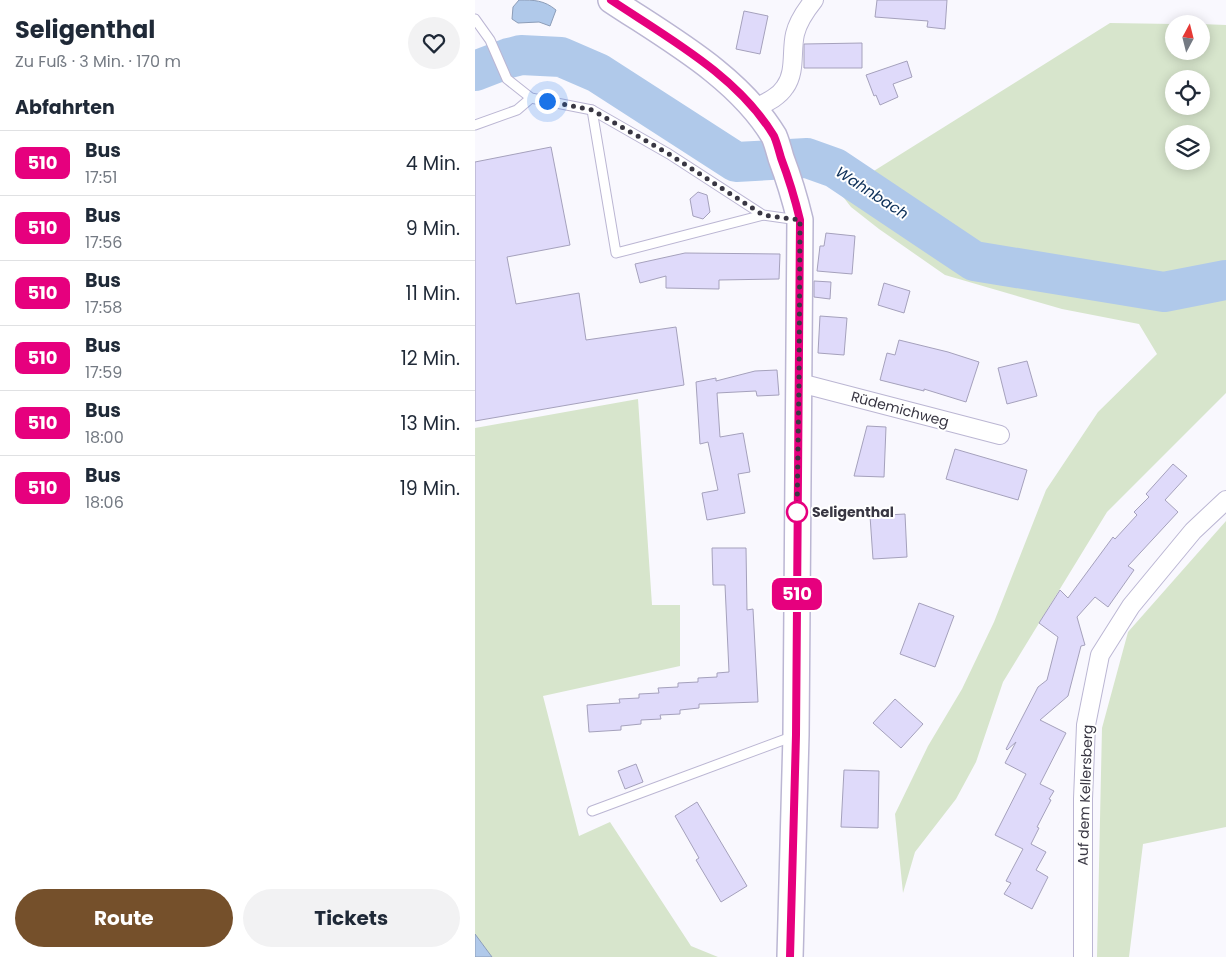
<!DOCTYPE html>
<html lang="de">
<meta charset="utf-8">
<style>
body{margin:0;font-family:Poppins,sans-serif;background:#f2f2f3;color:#1f2937;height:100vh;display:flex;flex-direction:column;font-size:19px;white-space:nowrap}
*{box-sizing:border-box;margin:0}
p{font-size:16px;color:#747a83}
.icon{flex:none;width:28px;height:28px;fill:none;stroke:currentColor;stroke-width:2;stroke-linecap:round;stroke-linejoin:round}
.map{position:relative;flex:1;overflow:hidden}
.panel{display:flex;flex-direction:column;background:#fff;width:475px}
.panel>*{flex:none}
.badge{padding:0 10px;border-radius:8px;font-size:18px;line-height:32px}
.needle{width:32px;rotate:7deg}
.fabs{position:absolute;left:690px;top:15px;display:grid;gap:10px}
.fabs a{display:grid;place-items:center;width:45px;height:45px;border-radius:50%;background:#fff;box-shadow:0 2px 12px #0003;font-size:25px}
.you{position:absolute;width:25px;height:25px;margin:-12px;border:4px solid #fff;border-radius:50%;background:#1a73e8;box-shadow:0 0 0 8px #1a73e833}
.map>.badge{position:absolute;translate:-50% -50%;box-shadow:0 0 0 2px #fff}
h2{padding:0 15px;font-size:19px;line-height:45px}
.round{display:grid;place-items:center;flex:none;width:52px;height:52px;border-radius:26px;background:#f2f2f3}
.head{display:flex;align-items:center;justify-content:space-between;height:85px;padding:0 15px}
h1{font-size:24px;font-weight:700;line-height:38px}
.action{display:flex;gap:10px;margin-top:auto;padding:10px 15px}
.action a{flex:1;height:58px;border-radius:30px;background:#75502b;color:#fff;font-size:20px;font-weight:700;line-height:58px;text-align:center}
.action a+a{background:#f2f2f3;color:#1f2937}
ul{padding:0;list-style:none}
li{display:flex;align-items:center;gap:15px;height:65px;padding:0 15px;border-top:1px solid #e0e1e3}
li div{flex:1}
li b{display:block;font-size:19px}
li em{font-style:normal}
li .badge{min-width:55px;font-weight:700;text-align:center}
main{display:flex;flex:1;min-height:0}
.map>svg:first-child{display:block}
.green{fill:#d7e5cc;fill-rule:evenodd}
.water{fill:#b0c9ea;stroke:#8c9db8}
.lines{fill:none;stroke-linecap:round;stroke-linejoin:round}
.river{stroke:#b0c9ea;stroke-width:40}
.building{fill:#dfdafa;stroke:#a5a1bc}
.lane-casing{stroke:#bbb6d3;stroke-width:11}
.street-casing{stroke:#bbb6d3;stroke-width:20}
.secondary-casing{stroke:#bbb6d3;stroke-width:28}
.lane{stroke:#fff;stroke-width:9}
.street{stroke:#fff;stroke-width:18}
.secondary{stroke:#fff;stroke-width:25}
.line-casing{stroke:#fff;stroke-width:11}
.line{stroke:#e6007e;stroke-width:8}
.walk{stroke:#393743;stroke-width:5;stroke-dasharray:0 9}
.stop-dot{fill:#fff;stroke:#e6007e;stroke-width:2.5}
.labels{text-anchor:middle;stroke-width:4;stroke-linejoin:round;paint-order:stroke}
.street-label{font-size:14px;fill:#393743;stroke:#fff}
.stop-label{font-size:14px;font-weight:bold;fill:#393743;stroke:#fff;text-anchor:start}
.water-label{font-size:15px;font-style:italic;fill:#0d3059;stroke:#fff}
</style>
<main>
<section class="panel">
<div class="head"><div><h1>Seligenthal</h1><p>Zu Fuß · 3 Min. · 170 m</p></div><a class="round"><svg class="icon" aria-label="heart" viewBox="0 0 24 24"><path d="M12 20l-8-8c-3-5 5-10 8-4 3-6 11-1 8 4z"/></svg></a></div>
<h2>Abfahrten</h2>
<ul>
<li><span class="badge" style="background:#e6007e;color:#fff">510</span><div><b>Bus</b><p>17:51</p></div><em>4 Min.</em></li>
<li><span class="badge" style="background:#e6007e;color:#fff">510</span><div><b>Bus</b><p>17:56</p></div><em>9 Min.</em></li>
<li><span class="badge" style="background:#e6007e;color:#fff">510</span><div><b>Bus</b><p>17:58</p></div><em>11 Min.</em></li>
<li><span class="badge" style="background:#e6007e;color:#fff">510</span><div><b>Bus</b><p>17:59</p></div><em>12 Min.</em></li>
<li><span class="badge" style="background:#e6007e;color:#fff">510</span><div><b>Bus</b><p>18:00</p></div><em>13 Min.</em></li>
<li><span class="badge" style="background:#e6007e;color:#fff">510</span><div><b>Bus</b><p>18:06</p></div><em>19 Min.</em></li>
</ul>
<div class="action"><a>Route</a><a>Tickets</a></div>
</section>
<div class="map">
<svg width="751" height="957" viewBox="0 0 751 957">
<rect width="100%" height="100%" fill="#f9f8fe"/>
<!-- green -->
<g class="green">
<path d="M635,23l64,1v27h27v-27l25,1v368l-119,119 -104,170 -27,80 -20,37 -41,53 -12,41 -8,-79 33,-68 34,-57 32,-67 52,-132 52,-78 59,-58 -18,-30 -77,-15 -117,-34 -66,-46 -28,-22 -29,-37 39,9zM699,79h27v27h-27zM699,134h27v27h-27z"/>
<polygon points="8,57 21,82 0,90 0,60"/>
<polygon points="163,399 177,605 205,605 205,666 68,696 104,836 135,822 216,946 243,957 17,957 0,934 0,428"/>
<polygon points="751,521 751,827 668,844 654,957 622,957 627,728 653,632"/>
</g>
<!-- water -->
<g class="water">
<path d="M44,0c15,0 25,0 37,10l-6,16 -11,-4 -21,1 -6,-4 1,-12z"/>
<polygon points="0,934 17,957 0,957"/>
</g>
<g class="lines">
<!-- river -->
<polyline class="river" points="0,71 34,58 46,55 86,57 123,73 261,162 332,158 360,168 499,261 689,292 751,280"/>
</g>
<!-- building -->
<g class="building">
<polygon points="402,0 472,0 470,29 452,27 453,21 400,17"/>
<polygon points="269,11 293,16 285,54 261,49"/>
<polygon points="387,43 387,68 329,68 329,44"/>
<polygon points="432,61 437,77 418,84 423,97 405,105 401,95 399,96 391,75"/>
<polygon points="76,147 95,245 32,257 41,304 104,293 111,340 201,327 209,385 0,421 0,162"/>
<polygon points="223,192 232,195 235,212 228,219 218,216 215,199"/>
<polygon points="351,233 380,236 377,274 342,271 345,246 349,246"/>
<polygon points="210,253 305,254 304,279 244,280 244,289 191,288 191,276 165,283 160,264"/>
<polygon points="339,281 356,282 355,299 339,297"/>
<polygon points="409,283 435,291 429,313 403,305"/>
<polygon points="345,316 372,318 369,355 343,353"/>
<polygon points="424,340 473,352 504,362 491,402 449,389 449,391 405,380 412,353 420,355"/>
<polygon points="552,361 562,396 532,404 523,368"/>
<polygon points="302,370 304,395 282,396 281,391 242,393 245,437 268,433 275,472 263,474 270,513 232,520 227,493 243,490 233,442 225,444 221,382 241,378 241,381 280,371"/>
<polygon points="392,426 411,427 409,477 379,476"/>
<polygon points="480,449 552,470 543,500 471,479"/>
<polygon points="698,464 712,476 690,500 703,512 653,566 659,570 633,607 620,597 602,617 610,645 606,646 593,696 565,720 591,733 565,784 579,791 574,799 576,800 562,827 564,828 556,844 571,852 561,870 573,877 557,909 529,894 536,883 531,881 548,849 520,835 551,774 530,763 541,742 532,750 531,749 563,687 572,680 583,637 564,623 585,590 593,598 638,537 640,539 662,515 659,512 674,497 671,494"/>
<polygon points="430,514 432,557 398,559 395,516"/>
<polygon points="237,548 271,548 272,610 278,609 283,702 224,704 224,708 205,710 205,714 185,715 186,719 166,720 166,724 146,726 146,730 114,732 112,705 145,703 144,699 164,698 164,694 184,693 183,688 203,687 203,683 223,682 223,678 242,677 242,673 254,672 250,585 238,585"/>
<polygon points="444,603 479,616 460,667 425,654"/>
<polygon points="420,699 448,724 426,748 398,723"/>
<polygon points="161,764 168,782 150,789 143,771"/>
<polygon points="369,770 404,771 403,828 366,827"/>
<polygon points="222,802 272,886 246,902 221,860 224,858 200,816"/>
</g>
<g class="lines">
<defs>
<g id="lane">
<polyline points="0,19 15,40 32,79 56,98 117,110 194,154 288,215 323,220"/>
<polyline points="117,110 141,253 288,215"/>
<polyline points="0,125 42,110 56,98"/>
<polyline points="117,811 319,736"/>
</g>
<g id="street">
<path d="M278,109c12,-6 25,-11 32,-22 11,-15 6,-36 10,-53 3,-13 11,-24 19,-34"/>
<polyline points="325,383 525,435"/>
<polyline points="608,957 608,799 611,725 625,655 656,606 718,531 751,500"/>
</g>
<path id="secondary" d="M136,0c57,38 127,76 163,136 3,7 5,15 7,22 8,21 14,41 19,62l-4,515 -6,222"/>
</defs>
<!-- lane casing -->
<use href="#lane" class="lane-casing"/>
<!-- street casing -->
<use href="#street" class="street-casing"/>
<!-- secondary casing -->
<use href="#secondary" class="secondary-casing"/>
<!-- lane -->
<use href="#lane" class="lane"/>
<!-- street -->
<use href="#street" class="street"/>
<!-- secondary -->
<use href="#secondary" class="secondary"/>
</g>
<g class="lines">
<defs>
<path id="line" d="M136,0c57,38 127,76 163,136 3,7 5,15 7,22 8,21 14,41 19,62l-4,515 -6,222"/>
</defs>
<!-- line casing -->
<use href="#line" class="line-casing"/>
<!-- line -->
<use href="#line" class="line"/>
<!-- walk -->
<polyline class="walk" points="72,101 117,110 194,154 288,215 325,220 324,383 322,512"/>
</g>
<!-- markers -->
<circle class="stop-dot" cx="322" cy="512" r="10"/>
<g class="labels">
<!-- street labels -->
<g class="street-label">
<text transform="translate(425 409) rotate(15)" y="5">Rüdemichweg</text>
<text transform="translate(610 795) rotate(-88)" y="5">Auf dem Kellersberg</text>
</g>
<!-- stop labels -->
<g class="stop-label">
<text x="337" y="517">Seligenthal</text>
</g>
<!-- water labels -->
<g class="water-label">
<text transform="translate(397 193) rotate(33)" y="5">Wahnbach</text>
</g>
</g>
</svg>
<div class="fabs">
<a><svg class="needle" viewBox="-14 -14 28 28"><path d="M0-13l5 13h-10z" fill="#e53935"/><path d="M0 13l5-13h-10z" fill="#747a83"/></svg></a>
<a><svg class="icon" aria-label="locate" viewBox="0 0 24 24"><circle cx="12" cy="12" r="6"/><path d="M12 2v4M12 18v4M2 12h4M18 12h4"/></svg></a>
<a><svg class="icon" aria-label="layers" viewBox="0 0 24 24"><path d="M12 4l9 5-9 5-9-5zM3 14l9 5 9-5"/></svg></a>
</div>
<div class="you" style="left:72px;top:101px"></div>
<b class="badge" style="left:322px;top:594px;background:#e6007e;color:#fff">510</b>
</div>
</main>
